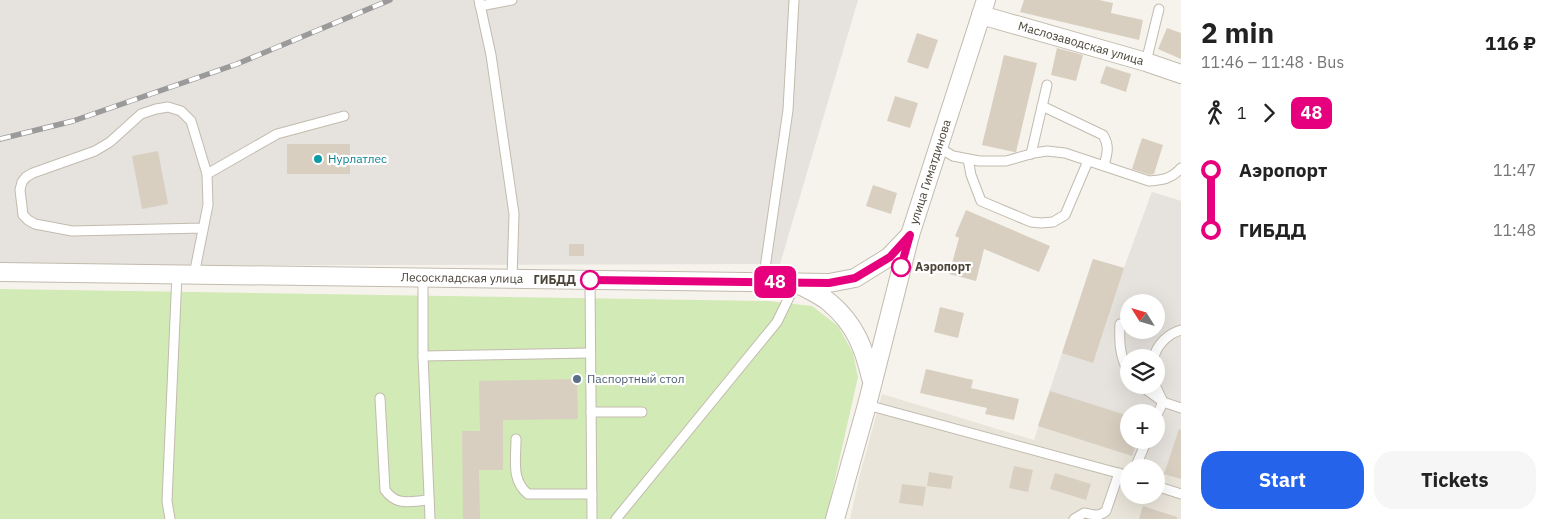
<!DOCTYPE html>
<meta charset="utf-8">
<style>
body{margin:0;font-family:"IBM Plex Sans",sans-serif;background:#f6f6f6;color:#222;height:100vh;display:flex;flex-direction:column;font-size:19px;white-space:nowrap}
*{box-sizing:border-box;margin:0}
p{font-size:16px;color:#767676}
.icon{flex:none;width:28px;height:28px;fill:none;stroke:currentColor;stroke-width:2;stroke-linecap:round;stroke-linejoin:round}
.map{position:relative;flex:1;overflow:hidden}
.panel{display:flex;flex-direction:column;background:#fff;width:375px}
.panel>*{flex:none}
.badge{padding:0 10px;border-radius:8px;font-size:18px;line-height:32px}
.needle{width:32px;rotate:307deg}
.buttons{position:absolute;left:1120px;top:294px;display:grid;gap:10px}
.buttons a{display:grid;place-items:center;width:45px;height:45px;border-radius:50%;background:#fff;box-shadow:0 5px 20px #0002;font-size:25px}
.map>.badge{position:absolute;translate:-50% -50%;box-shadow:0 0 0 2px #fff}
.legs{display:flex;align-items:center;gap:8px;height:55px;padding:0 20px;font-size:16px}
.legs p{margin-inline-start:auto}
.overview{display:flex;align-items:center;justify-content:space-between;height:85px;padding:0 20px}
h1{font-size:28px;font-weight:700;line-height:38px}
.button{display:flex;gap:10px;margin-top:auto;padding:10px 20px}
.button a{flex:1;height:58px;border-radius:20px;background:#2563eb;color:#fff;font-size:20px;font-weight:700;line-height:58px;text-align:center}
.button a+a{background:#f6f6f6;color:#222}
ul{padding:0 20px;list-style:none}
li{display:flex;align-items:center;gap:18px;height:60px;font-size:19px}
li i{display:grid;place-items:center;width:8px;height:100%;margin:0 6px;background:currentColor}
li i::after{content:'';width:12px;height:12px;margin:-6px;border:4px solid;border-radius:50%;background:#fff}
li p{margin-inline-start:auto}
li:first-child i{background:linear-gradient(#0000 50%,currentColor 0)}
li:last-child i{background:linear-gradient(currentColor 50%,#0000 0)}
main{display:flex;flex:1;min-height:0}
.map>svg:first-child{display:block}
.residential{fill:#eae5da;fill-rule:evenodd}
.industrial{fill:#e6e2dd;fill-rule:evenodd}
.green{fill:#d2eab5}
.building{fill:#d8cfc1}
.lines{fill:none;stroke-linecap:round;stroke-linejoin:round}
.lane-casing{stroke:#c2bbae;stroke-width:11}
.street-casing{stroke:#c2bbae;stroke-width:20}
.lane{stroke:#fff;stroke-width:9}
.street{stroke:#fff;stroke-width:18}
.rail-casing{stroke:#9a9a9a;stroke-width:5.5}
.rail{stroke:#fff;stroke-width:4;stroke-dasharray:11;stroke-linecap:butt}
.line-1-casing{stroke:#fff;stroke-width:11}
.line-1{stroke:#e6007e;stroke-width:8}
.culture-dot{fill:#0f9aa8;stroke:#fff;stroke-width:2}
.stop-1-dot{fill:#fff;stroke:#e6007e;stroke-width:2.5}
.service-dot{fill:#5c6f8a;stroke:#fff;stroke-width:2}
.labels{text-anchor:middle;stroke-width:4.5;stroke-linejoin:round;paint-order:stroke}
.street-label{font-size:12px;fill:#4b4439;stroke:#fff}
.culture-label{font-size:12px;fill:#0d838f;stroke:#fff;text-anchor:start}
.stop-label{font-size:12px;font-weight:bold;fill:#4b4439;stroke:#fff;text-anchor:start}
.service-label{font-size:12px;fill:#4e5e75;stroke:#fff;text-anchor:start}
</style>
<main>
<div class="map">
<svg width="1181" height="519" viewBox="0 0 1181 519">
<rect width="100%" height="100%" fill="#f6f3ec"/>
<!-- residential -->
<path class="residential" d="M1152,192l29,9v318h-331l9,-41 23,-84 152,46 59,-181 31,9zM1129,302h27v28h-27zM1129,358h27v27h-27zM1129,412h27v28h-27zM1129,468h27v27h-27z"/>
<!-- industrial -->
<g class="industrial">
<polygon points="0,0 858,0 780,264 0,266"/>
<path d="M1152,192l29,9v278l-17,-5 2,-8 -128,-40 55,-167 31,9zM1129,302h27v28h-27zM1129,358h27v27h-27zM1129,412h27v28h-27z"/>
</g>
<!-- green -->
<polygon class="green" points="0,289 768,301 812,306 838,326 853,353 858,377 826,519 0,519"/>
<!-- building -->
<g class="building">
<polygon points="1024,0 1099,0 1113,3 1111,13 1143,20 1139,40 1020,12"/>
<polygon points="1167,28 1181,33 1181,59 1158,49"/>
<polygon points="917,33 938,40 928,69 907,62"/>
<polygon points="1057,48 1083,55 1076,81 1051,75"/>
<polygon points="1004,55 1037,63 1016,152 1014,152 982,145"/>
<polygon points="1106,66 1131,74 1126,92 1100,83"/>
<polygon points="895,96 918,103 910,128 887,121"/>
<polygon points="1142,138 1163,145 1154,174 1150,175 1132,169"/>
<rect x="287" y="144" width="63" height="30"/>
<polygon points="158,151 168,204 142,209 132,156"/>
<polygon points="873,185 897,193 891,214 866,206"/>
<polygon points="966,210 1050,246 1039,272 984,249 976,281 949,274 959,238 955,236"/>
<rect x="569" y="244" width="15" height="12"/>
<polygon points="1093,259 1124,268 1093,363 1062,353"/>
<polygon points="940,307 964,313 958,338 934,332"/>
<polygon points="926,369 973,380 971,388 1019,399 1014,420 985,414 987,408 920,393"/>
<polygon points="577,379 578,419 503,420 503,470 479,470 480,519 463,519 462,431 480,431 479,381"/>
<polygon points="1050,391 1129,416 1129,440 1137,440 1132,456 1038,426"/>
<polygon points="1179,429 1181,430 1181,479 1164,474"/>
<polygon points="1014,466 1033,470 1028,492 1009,488"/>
<polygon points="929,472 953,476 951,489 927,486"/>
<polygon points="1055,473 1091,484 1086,500 1050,489"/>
<polygon points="902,484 926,487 923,506 899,503"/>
<polygon points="1143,506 1177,517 1177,519 1139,519"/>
</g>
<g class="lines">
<defs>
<g id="lane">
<polyline points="479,0 491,55 514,214 512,279"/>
<polyline points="480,6 512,0"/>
<polyline points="1146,62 1159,9"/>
<path d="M1042,106l61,29c7,11 4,19 1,31"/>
<path d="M938,147l15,9 26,5h27l28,-8 13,-2 18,2 84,28c14,-1 22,-2 32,-13"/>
<polyline points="1031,154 1047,85"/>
<polyline points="968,159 971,175 981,201 1031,222 1041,223 1053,222 1065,215 1088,161"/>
<polyline points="207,174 277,134 344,116"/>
<polyline points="194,275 208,205 207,174 191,121 181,111 168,107 156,109 141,114 110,142 95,151 33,173 26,177 22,182 20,190 23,215 28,220 35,224 72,231 203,228"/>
<polyline points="423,278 423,356 430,519"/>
<polyline points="590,280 592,519"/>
<polyline points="763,282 788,110 794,0"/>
<path d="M1120,324c-1,18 0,34 9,49"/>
<polyline points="423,356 590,353"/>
<path d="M1154,358c2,-13 15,-25 27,-28"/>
<polyline points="1140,385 1163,402 1181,408"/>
<polyline points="1155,385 1163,402 1156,417"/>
<path d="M380,398l5,92c12,17 26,11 44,10"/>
<polyline points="867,405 1129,476"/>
<polyline points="591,412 642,412"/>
<path d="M516,439c0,21 -5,41 12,55h64"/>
<polyline points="1135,468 1147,440"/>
<polyline points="1156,486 1181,494"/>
<polyline points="170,519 167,501 177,274"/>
<polyline points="616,519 777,322 796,283"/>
<path d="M1074,519l10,-6c9,1 14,5 22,-2l13,-38"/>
</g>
<g id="street">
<path id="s1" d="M981,15l165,47 35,12"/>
<path id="s2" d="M0,272l829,11 26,-5 34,-21 21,-22"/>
<path d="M796,283c11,6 25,12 34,20 25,21 34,45 41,75"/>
<path id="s3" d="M835,519l32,-114 43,-170 76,-235"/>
</g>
</defs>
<!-- lane casing -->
<use href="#lane" class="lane-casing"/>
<!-- street casing -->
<use href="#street" class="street-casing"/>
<!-- lane -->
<use href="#lane" class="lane"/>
<!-- street -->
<use href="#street" class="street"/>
<defs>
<polyline id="rail" points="0,139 73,121 237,64 390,0"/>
</defs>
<!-- rail casing -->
<use href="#rail" class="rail-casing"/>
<!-- rail -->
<use href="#rail" class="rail"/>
</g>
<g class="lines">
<defs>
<polyline id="line-1" points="590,280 829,283 855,278 890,257 910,235 901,267"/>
</defs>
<!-- line-1 casing -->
<use href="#line-1" class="line-1-casing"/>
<!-- line-1 -->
<use href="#line-1" class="line-1"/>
</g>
<!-- markers -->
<circle class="culture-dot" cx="318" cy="159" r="5"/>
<g class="stop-1-dot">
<circle cx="901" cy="267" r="9"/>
<circle cx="590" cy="280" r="9"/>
</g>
<circle class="service-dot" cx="577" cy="379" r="5"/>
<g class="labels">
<!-- street labels -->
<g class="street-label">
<text dy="4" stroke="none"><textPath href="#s1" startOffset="104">Маслозаводская улица</textPath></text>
<text dy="4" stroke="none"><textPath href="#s3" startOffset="360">улица Гиматдинова</textPath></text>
<text dy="4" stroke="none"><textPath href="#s2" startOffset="462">Лесоскладская улица</textPath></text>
</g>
<!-- culture labels -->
<g class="culture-label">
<text x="328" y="163">Нурлатлес</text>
</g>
<!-- stop labels -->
<g class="stop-label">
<text x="915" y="271">Аэропорт</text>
<text x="576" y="284" text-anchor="end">ГИБДД</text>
</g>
<!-- service labels -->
<g class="service-label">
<text x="587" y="383">Паспортный стол</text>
</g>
</g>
</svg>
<div class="buttons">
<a><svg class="needle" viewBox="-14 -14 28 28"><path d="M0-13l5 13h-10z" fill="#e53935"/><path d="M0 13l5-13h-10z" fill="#767676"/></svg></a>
<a><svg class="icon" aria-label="layers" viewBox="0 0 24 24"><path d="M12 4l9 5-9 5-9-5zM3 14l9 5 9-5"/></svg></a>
<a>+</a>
<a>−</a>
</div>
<b class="badge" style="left:775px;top:282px;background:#e6007e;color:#fff">48</b>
</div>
<section class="panel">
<div class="overview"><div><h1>2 min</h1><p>11:46 – 11:48 · Bus</p></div><b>116 ₽</b></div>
<div class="legs"><svg class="icon" aria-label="walk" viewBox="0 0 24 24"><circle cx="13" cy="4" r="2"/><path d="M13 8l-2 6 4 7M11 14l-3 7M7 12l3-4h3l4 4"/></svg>1<svg class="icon" aria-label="forward" viewBox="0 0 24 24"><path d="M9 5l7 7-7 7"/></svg><b class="badge" style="background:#e6007e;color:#fff">48</b></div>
<ul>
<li><i style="color:#e6007e"></i><b>Аэропорт</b><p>11:47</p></li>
<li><i style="color:#e6007e"></i><b>ГИБДД</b><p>11:48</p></li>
</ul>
<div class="button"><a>Start</a><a>Tickets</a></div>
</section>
</main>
